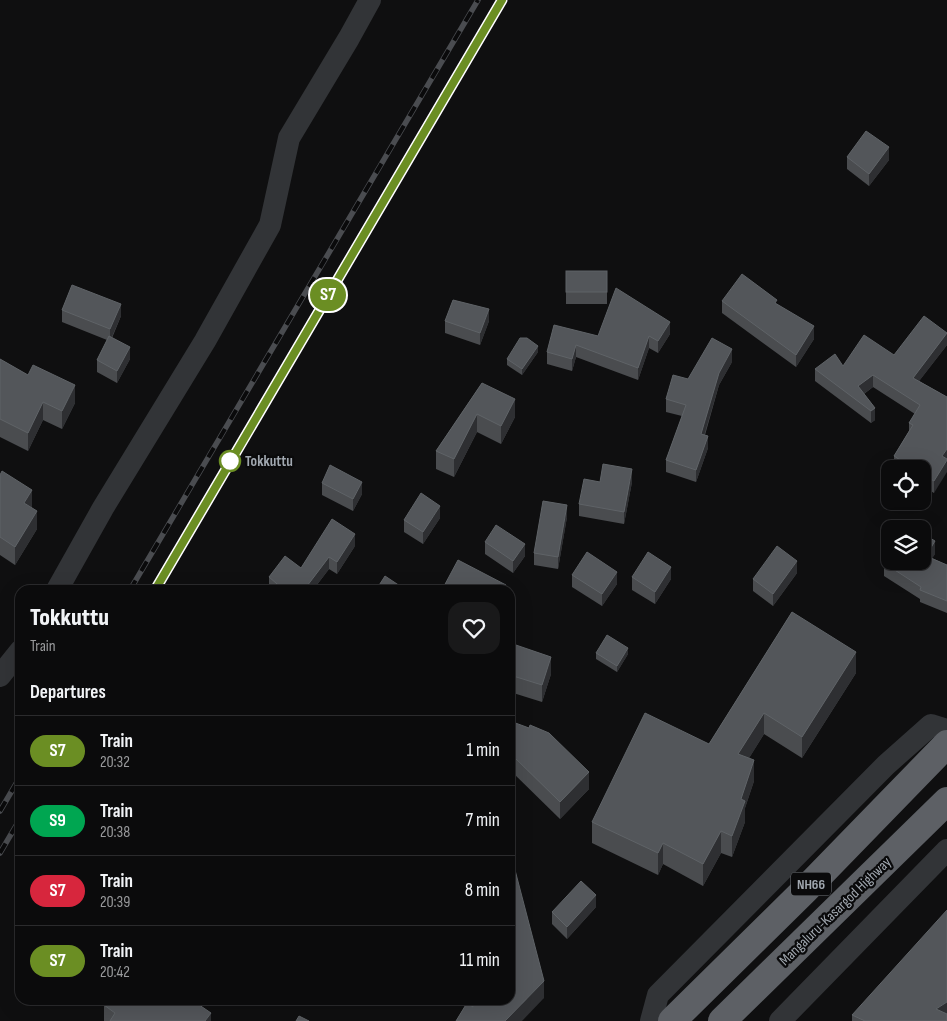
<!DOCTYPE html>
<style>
body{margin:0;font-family:"Sofia Sans Condensed",sans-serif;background:#19191a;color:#f1f3f6;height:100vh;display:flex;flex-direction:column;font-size:19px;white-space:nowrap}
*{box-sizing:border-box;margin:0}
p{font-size:16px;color:#9a9b9d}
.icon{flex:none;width:28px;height:28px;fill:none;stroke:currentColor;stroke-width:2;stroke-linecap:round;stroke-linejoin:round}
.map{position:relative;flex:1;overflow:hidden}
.panel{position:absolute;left:15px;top:585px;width:500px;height:420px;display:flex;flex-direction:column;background:#0b0b0c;border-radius:15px;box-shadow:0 5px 20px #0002,0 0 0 1px #2b2b2d}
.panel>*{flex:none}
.badge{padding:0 10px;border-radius:16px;font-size:18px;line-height:32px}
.tools{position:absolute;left:881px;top:460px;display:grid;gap:10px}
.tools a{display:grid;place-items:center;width:50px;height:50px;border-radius:10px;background:#0b0b0c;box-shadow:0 5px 20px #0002,0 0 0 1px #2b2b2d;font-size:25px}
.map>.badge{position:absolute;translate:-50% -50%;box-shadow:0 0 0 2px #fff}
h2{padding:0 15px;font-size:19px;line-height:45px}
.round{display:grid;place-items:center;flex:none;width:52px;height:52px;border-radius:15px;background:#19191a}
.headline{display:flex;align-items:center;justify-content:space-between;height:85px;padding:0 15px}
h1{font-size:24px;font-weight:800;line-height:38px}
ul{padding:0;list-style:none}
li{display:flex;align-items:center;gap:15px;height:70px;padding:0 15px;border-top:1px solid #2b2b2d}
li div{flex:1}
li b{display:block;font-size:19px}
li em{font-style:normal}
li .badge{min-width:55px;font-weight:700;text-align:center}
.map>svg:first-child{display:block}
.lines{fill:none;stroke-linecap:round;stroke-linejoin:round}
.minor{stroke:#323437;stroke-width:22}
.highway{stroke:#5d6065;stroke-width:28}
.rail-casing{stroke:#4a4c50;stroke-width:5.5}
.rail{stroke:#0a0a0b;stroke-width:4;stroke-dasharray:11;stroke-linecap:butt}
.wall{fill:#4a4c4f}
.shaded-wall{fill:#2e2f32}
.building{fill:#53565a;stroke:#5f6367}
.line-casing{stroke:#fff;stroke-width:11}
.line{stroke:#6b8e23;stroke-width:8}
.stop-dot{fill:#fff;stroke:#6b8e23;stroke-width:2.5}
.labels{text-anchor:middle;stroke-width:4.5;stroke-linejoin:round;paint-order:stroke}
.shield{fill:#0a0a0b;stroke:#74797e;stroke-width:1}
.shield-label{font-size:14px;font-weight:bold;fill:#a1a8b0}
.stop-label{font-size:15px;font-weight:bold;fill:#a1a8b0;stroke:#0a0a0b;text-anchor:start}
.street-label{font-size:15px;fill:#a1a8b0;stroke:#0a0a0b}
</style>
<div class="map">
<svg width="947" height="1021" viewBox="0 0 947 1021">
<rect width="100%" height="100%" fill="#0f0f10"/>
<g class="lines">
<!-- minor -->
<g class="minor">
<polyline points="57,590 103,508 205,341 270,225 289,138 349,38 370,0"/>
<polyline points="0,676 20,651"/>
<polyline points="651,1021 658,995 886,765 931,725 947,730"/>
<polyline points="780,1021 947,850"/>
</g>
<!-- highway -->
<g class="highway">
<polyline points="672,1021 805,890 947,744"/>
<polyline points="722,1021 947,801"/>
</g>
<defs>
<g id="rail">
<polyline points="130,590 478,0"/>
<polyline points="155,590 502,0"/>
<polyline points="0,811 20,777"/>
<polyline points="0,853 20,819"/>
</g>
</defs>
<!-- rail casing -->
<use href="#rail" class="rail-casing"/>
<!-- rail -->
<use href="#rail" class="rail"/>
</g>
<!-- wall -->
<g class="wall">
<polygon points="847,157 889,160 869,186 847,169"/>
<rect x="566" y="271" width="41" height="33"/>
<polygon points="722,301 777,304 814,339 796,367 722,313"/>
<polygon points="62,310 121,316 112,338 130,359 117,383 97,372 97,360 107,340 62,322"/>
<polygon points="445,321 489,321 480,345 445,333"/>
<polygon points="947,333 947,345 919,381 947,397 934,493 922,486 922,469 894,468 894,456 909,431 909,423 915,414 873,387 864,394 875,408 875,420 871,423 815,381 815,369 843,366 894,355"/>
<polygon points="670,334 658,353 649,348 638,380 576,357 572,371 547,364 547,352 598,336"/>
<polygon points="538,352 522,375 507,365 507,359"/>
<polygon points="0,359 75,403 62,429 43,420 28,451 0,437"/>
<polygon points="732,362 719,385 705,435 708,448 696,482 666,472 666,460 682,416 666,412 666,399 688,379"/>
<polygon points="482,383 515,417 501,444 477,432 454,477 436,469 436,451"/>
<polygon points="0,475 37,529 15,565 0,555"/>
<polygon points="600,482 632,482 624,524 579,516 579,504"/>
<polygon points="322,483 362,494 353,511 322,495"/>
<polygon points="567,517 558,569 534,565 534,553"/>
<polygon points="440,518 423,544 404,532 404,520"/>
<polygon points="485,542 525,556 513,573 485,554"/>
<polygon points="355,546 337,574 329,569 313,590 269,590 269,577 301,568"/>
<polygon points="935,554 932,558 947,565 947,613 920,602 920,599 884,576 884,563"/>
<polygon points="797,573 773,606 753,591 753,579"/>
<polygon points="572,575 617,584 602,606 572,587"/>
<polygon points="632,577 671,579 655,604 632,590"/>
<polygon points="792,612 856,673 802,758 764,734 749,758 754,781 745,808 745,822 732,857 721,853 703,886 663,864 658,875 592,843 592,822 709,744"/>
<polygon points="510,643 551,674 542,702 510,692"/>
<polygon points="596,653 628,654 617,672 596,659"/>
<polygon points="510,721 589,789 560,819 510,770"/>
<polygon points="596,907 567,939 552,924 552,912"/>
<polygon points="544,998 456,1021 467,1003 466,1000 510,1000"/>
<polygon points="411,1000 423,1000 418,1006"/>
<polygon points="104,1005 211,1021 104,1021"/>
<polygon points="852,1015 947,1021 852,1021"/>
</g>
<!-- shaded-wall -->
<g class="shaded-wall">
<polygon points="889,147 889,160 869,186 869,174"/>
<polygon points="121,304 121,316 110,341 110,329"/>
<polygon points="489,309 489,321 480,345 480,333"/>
<polygon points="670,322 670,334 658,353 658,341"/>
<polygon points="814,326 814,339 796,367 796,355"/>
<polygon points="947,333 947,345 913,389 913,378"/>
<polygon points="649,336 649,348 638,380 638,368"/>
<polygon points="576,345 576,357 572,371 572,359"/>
<polygon points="538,346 538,352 522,375 522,369"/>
<polygon points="130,347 130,359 117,383 117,371"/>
<polygon points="732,349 732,362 719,385 701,446 701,434 719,373"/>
<polygon points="873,375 873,387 858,398 858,386"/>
<polygon points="75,385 75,403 62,429 62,411"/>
<polygon points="515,399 515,417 501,444 501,426"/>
<polygon points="43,402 43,420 28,451 28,433"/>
<polygon points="875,408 875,420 871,423 871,411"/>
<polygon points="477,414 477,432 454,477 454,459"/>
<polygon points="708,436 708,448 696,482 696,470"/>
<polygon points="947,449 947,472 934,493 934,481 942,456"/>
<polygon points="632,469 632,482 624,524 624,512"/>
<polygon points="362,482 362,494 353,511 353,499"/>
<polygon points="32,490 32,508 24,503"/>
<polygon points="567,505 567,517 558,569 558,557"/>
<polygon points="440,506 440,518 423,544 423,532"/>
<polygon points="37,511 37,529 15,565 15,547"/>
<polygon points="355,534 355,546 337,574 337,562"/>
<polygon points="935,541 935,554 926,568 926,556"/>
<polygon points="525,544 525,556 513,573 513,561"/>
<polygon points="329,557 329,569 313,590 304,590"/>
<polygon points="797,561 797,573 773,606 773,594"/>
<polygon points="671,567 671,579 655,604 655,592"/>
<polygon points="617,572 617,584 602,606 602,594"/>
<polygon points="628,648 628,654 617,672 617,666"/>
<polygon points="856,652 856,673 802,758 802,737"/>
<polygon points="551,657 551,674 542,702 542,685"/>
<polygon points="764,713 764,734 738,776 738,754"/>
<polygon points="754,760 754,781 745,808 745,822 732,857 732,836 741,799"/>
<polygon points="589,772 589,789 560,819 560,802"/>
<polygon points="721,831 721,853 703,886 703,864"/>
<polygon points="663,843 663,864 658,875 658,853"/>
<polygon points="596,895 596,907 567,939 567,927"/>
<polygon points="544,981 544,998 522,1021 505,1021"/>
<polygon points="418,1000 423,1000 418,1006"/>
<polygon points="947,1002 947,1020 936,1009"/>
<polygon points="211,1013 211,1021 205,1021"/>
</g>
<!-- building -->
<g class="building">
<polygon points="866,131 889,147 869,174 847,157"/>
<rect x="566" y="271" width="41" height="21"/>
<polygon points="742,274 777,300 775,303 814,326 796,355 722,301"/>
<polygon points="72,285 121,304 110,329 62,310"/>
<polygon points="616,288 670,322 658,341 649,336 638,368 576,345 572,359 547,352 554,325 598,336"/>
<polygon points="453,300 489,309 480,333 445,321"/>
<polygon points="924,316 947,333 913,378 947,397 947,449 942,456 947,459 947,460 934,481 922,474 922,469 914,469 894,456 913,425 909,423 920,405 873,375 858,386 875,408 871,411 815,369 835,354 843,366 864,335 894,355"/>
<polygon points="109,336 130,347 117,371 97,360"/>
<polygon points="520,338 527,338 538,346 522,369 507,359"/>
<polygon points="712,338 732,349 719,373 701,434 708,436 696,470 666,460 686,405 666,399 673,375 688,379"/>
<polygon points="0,359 28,375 33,365 75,385 62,411 43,402 28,433 0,419"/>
<polygon points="482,383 515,399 501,426 477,414 454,459 436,451"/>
<polygon points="603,464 632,469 624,512 579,504 584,479 600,482"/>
<polygon points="330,465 362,482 353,499 322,483"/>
<polygon points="2,471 32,490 24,503 37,511 15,547 0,537 0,475"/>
<polygon points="421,493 440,506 423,532 404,520"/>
<polygon points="543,501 567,505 558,557 534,553"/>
<polygon points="332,519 355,534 337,562 329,557 304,590 284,590 269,577 285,556 301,568"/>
<polygon points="496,525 525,544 513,561 485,542"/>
<polygon points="909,525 915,529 907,529"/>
<polygon points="922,533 935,541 926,556 947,565 947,601 920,590 921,587 884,563 890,555 890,561 922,561"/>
<polygon points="777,546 797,561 773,594 753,579"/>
<polygon points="587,552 617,572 602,594 572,575"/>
<polygon points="648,552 671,567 655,592 632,577"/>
<polygon points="458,560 506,585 503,590 448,590 443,588"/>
<polygon points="385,576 403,588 402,590 376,590"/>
<polygon points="792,612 856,652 802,737 764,713 738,754 754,760 741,799 745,801 732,836 721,831 703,864 663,843 658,853 592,822 645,713 709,744"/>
<polygon points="607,635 628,648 617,666 596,653"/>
<polygon points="510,643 551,657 542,685 510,675"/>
<polygon points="510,721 529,728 530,725 549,733 589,772 560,802 510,753"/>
<polygon points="510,863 511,865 515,870 544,981 505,1021 456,1021 467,1003 473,1007 471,1000 510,1000"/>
<polygon points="581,881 596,895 567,927 552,912"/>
<polygon points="947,910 947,1002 936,1009 947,1014 947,1021 865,1021 852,1015"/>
<polygon points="107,1000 192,1000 211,1013 205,1021 110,1021 115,1013 104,1005"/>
<polygon points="299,1016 309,1021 296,1021"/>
</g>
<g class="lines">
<defs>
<polyline id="line" points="155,590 502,0"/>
</defs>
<!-- line casing -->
<use href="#line" class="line-casing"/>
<!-- line -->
<use href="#line" class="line"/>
</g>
<!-- markers -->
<circle class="stop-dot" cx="230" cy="461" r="10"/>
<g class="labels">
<!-- shield labels -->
<rect class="shield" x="791" y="872.5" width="40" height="23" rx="4"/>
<g class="shield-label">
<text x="811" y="889">NH66</text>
</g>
<!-- stop labels -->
<g class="stop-label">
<text x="245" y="466">Tokkuttu</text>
</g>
<!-- street labels -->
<g class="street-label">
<text transform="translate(835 911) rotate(-44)" y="5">Mangaluru-Kasargod Highway</text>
</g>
</g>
</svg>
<div class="tools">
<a><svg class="icon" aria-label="locate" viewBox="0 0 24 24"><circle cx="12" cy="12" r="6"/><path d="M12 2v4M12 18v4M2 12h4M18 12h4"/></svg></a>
<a><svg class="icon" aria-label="layers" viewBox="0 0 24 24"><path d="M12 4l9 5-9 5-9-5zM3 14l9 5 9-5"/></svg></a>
</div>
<b class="badge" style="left:328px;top:295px;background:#6b8e23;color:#fff">S7</b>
<section class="panel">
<div class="headline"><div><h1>Tokkuttu</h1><p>Train</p></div><a class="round"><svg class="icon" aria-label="heart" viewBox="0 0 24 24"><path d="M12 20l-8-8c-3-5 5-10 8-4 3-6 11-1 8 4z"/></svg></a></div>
<h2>Departures</h2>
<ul>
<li><span class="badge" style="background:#6b8e23;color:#fff">S7</span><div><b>Train</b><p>20:32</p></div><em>1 min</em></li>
<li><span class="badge" style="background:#00a651;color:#fff">S9</span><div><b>Train</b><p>20:38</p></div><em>7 min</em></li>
<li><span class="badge" style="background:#d7263d;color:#fff">S7</span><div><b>Train</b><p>20:39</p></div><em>8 min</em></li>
<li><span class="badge" style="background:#6b8e23;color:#fff">S7</span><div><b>Train</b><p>20:42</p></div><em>11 min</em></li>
</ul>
</section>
</div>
